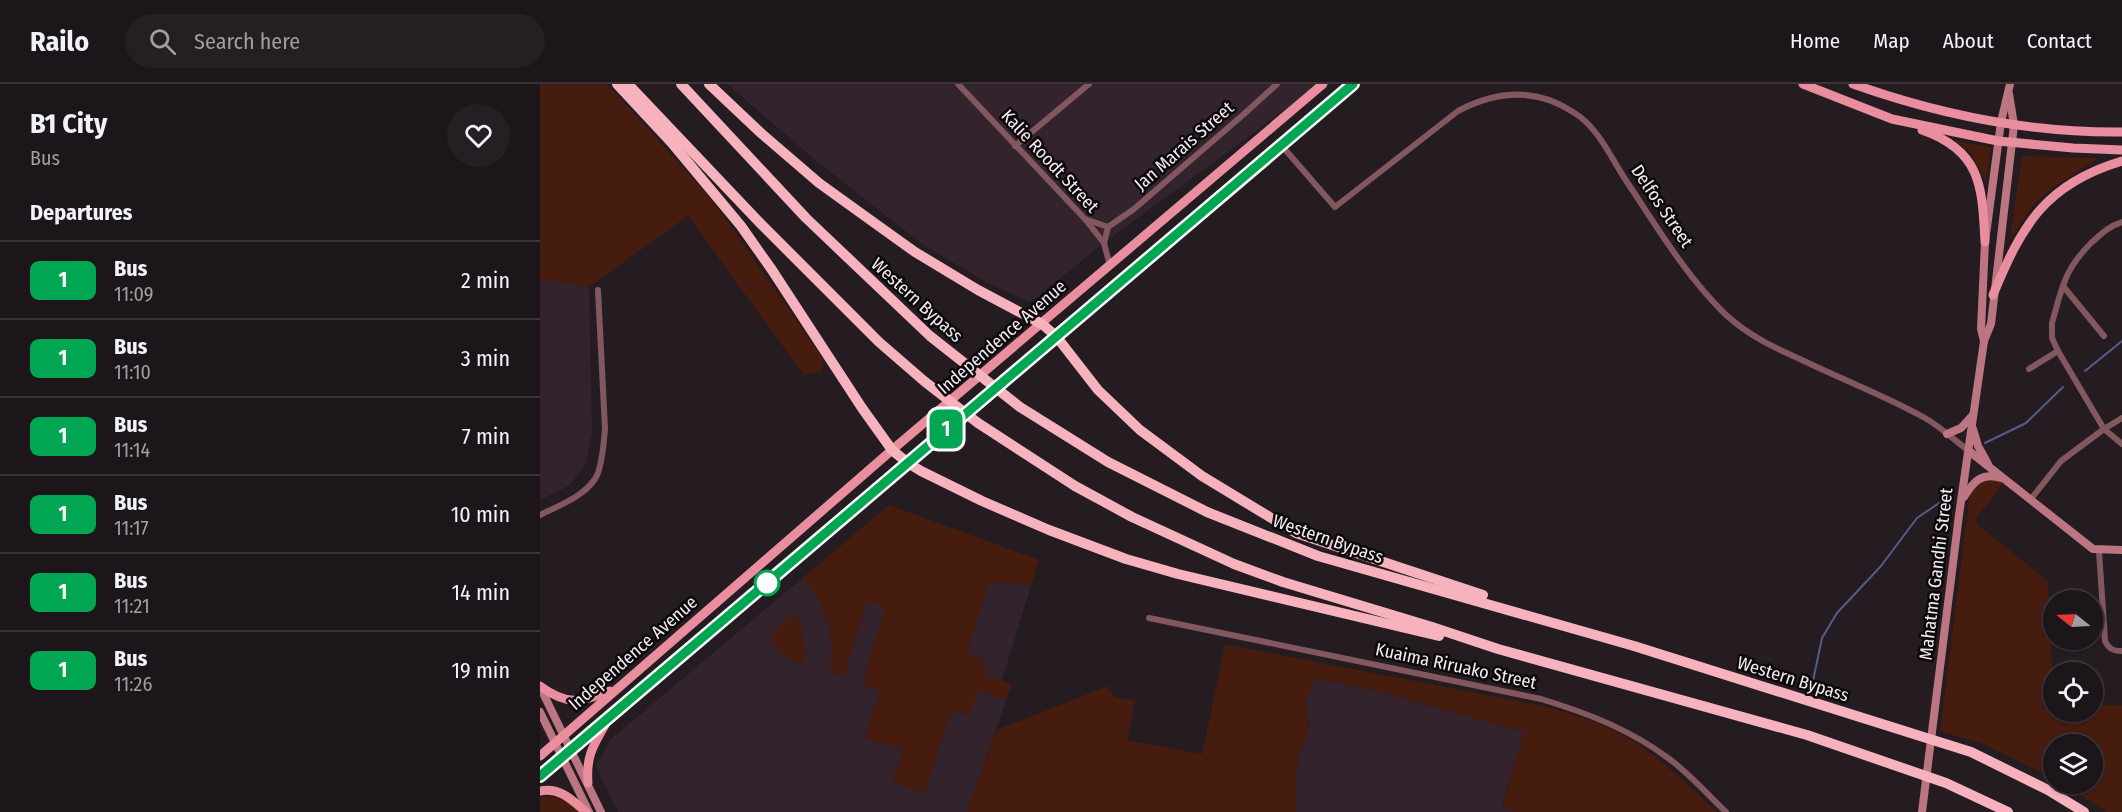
<!DOCTYPE html>
<style>
body{margin:0;font-family:"Fira Sans Condensed",sans-serif;background:#251e23;color:#f1f3f6;height:100vh;display:flex;flex-direction:column;font-size:22px;white-space:nowrap}
*{box-sizing:border-box;margin:0}
p{font-size:20px;color:#a09fa2}
.icon{flex:none;width:33px;height:33px;fill:none;stroke:currentColor;stroke-width:2;stroke-linecap:round;stroke-linejoin:round}
.map{position:relative;flex:1;overflow:hidden}
.sheet{display:flex;flex-direction:column;background:#1c151a;width:540px}
.sheet>*{flex:none}
.badge{padding:0 12px;border-radius:9px;font-size:21px;line-height:39px}
.needle{width:39px;rotate:288deg}
.fabs{position:absolute;left:1503px;top:506px;display:grid;gap:12px}
.fabs a{display:grid;place-items:center;width:60px;height:60px;border-radius:50%;background:#1c151a;box-shadow:0 2px 4px #0004,0 0 0 2px #3a3439;font-size:30px}
.map>.badge{position:absolute;translate:-50% -50%;box-shadow:0 0 0 3px #fff}
h2{padding:0 30px;font-size:22px;line-height:54px}
.round{display:grid;place-items:center;flex:none;width:63px;height:63px;border-radius:32px;background:#251e23}
.headline{display:flex;align-items:center;justify-content:space-between;height:102px;padding:0 30px}
h1{font-size:28px;font-weight:700;line-height:45px}
ul{padding:0;list-style:none}
li{display:flex;align-items:center;gap:18px;height:78px;padding:0 30px;border-top:2px solid #3a3439}
li div{flex:1}
li b{display:block;font-size:22px}
li em{font-style:normal}
li .badge{min-width:66px;font-weight:700;text-align:center}
header{display:flex;align-items:center;gap:36px;box-sizing:border-box;height:84px;padding:0 30px;background:#1c151a;border-bottom:2px solid #3a3439}
header strong{font-size:28px}
nav{display:flex;gap:33px;margin-inline-start:auto;font-size:21px}
.search{width:420px;height:54px;background:#251e23;display:flex;align-items:center;gap:15px;box-sizing:border-box;padding:0 21px;border-radius:33px;color:#a09fa2;font-size:22px}
main{display:flex;flex:1;min-height:0}
.map>svg:first-child{display:block}
.built{fill:#32232d}
.green{fill:#451c0e}
.lines{fill:none;stroke-linecap:round;stroke-linejoin:round}
.stream{stroke:#565c88;stroke-width:2}
.street{stroke:#83575e;stroke-width:6}
.secondary{stroke:#bc7682;stroke-width:8}
.primary{stroke:#e88e9e;stroke-width:9}
.highway{stroke:#f6b3be;stroke-width:10}
.line-casing{stroke:#fff;stroke-width:14}
.line{stroke:#00a651;stroke-width:9}
.stop-dot{fill:#fff;stroke:#00a651;stroke-width:3}
.labels{text-anchor:middle;stroke-width:5;stroke-linejoin:round;paint-order:stroke}
.street-label{font-size:18px;fill:#f2ecf0;stroke:#0c080b}
</style>
<header>
<strong>Railo</strong>
<div class="search"><svg class="icon" aria-label="search" viewBox="0 0 24 24"><circle cx="10" cy="10" r="6"/><path d="M15 15l6 6"/></svg>Search here</div>
<nav><a>Home</a><a>Map</a><a>About</a><a>Contact</a></nav>
</header>
<main>
<section class="sheet">
<div class="headline"><div><h1>B1 City</h1><p>Bus</p></div><a class="round"><svg class="icon" aria-label="heart" viewBox="0 0 24 24"><path d="M12 20l-8-8c-3-5 5-10 8-4 3-6 11-1 8 4z"/></svg></a></div>
<h2>Departures</h2>
<ul>
<li><span class="badge" style="background:#00a651;color:#fff">1</span><div><b>Bus</b><p>11:09</p></div><em>2 min</em></li>
<li><span class="badge" style="background:#00a651;color:#fff">1</span><div><b>Bus</b><p>11:10</p></div><em>3 min</em></li>
<li><span class="badge" style="background:#00a651;color:#fff">1</span><div><b>Bus</b><p>11:14</p></div><em>7 min</em></li>
<li><span class="badge" style="background:#00a651;color:#fff">1</span><div><b>Bus</b><p>11:17</p></div><em>10 min</em></li>
<li><span class="badge" style="background:#00a651;color:#fff">1</span><div><b>Bus</b><p>11:21</p></div><em>14 min</em></li>
<li><span class="badge" style="background:#00a651;color:#fff">1</span><div><b>Bus</b><p>11:26</p></div><em>19 min</em></li>
</ul>
</section>
<div class="map">
<svg width="1582" height="728" viewBox="0 0 1582 728">
<rect width="100%" height="100%" fill="#251c22"/>
<!-- built -->
<g class="built">
<polygon points="187,0 780,0 564,159 490,218 448,199 383,161 273,74"/>
<polygon points="0,197 18,197 49,203 52,349 45,381 30,401 0,416"/>
<polygon points="349,421 499,476 462,596 472,600 427,728 78,728 56,682 70,656"/>
<polygon points="776,594 845,609 985,648 962,721 977,728 756,728 756,689 761,666 770,642 765,618"/>
</g>
<!-- green -->
<g class="green">
<polygon points="0,0 67,0 165,108 198,152 284,276 282,287 264,291 148,132 49,203 18,197 0,197"/>
<polygon points="1415,57 1451,63 1446,99 1431,69"/>
<polygon points="1482,72 1559,74 1512,104 1494,120 1470,155"/>
<polygon points="1444,395 1458,396 1464,399 1436,434 1437,440 1508,497 1514,627 1552,627 1553,622 1582,621 1582,728 1567,728 1521,699 1552,699 1552,660 1514,660 1513,694 1443,660 1400,647 1430,410 1432,406"/>
<path d="M349,421l150,55 -8,26 -28,-4 -14,2 -22,70 18,6 -2,6 4,2 -2,7 27,9 -6,16 -28,-9 -9,25 -18,-5 -27,82 -31,-10 10,-33 -38,-12 15,-48 -18,-6 23,-77 -18,-5 -24,76 -13,-5c4,-42 -1,-62 -27,-95z"/>
<path d="M255,531l4,4 7,31 -4,15c-13,-5 -29,-16 -32,-30l21,-19z"/>
<path d="M685,560l312,61c23,6 48,12 70,22 43,20 76,53 110,85h-200l-15,-6 22,-74 -139,-39 -68,-15 -12,24 5,24 -9,24 -5,23v39h-329l29,-82 112,-44 7,11 20,3 -8,40 75,14z"/>
<path d="M5,712c14,0 24,5 33,16h-38v-14z"/>
</g>
<g class="lines">
<!-- stream -->
<g class="stream">
<polyline points="1545,287 1582,257"/>
<polyline points="1445,359 1486,339 1523,303"/>
<polyline points="1273,597 1282,554 1297,529 1341,482 1377,434 1405,415"/>
</g>
<!-- street -->
<g class="street">
<polyline points="418,0 545,135 564,159 570,182"/>
<polyline points="475,62 549,0"/>
<path d="M742,62l53,61 123,-96c38,-20 77,-24 115,1 25,15 37,44 52,67 31,46 60,96 100,135 24,22 48,33 77,46 41,20 84,36 123,58 16,9 29,22 44,33"/>
<polyline points="545,135 568,143"/>
<path d="M1582,138c-13,4 -21,12 -31,21 -27,27 -29,45 -39,80v15l6,13 46,78 18,15"/>
<polyline points="564,159 568,143 594,125 704,30 737,0"/>
<polyline points="1523,202 1564,252"/>
<polyline points="1489,285 1518,267"/>
<polyline points="1491,415 1521,377 1564,345 1582,334"/>
<path d="M0,431c18,-9 43,-18 55,-36 7,-10 9,-38 10,-50l-7,-139"/>
<path d="M1559,467l6,90c4,8 8,10 17,10"/>
<path d="M609,534l392,81c46,14 88,30 127,59 21,15 39,36 58,54"/>
</g>
<!-- secondary -->
<g class="secondary">
<polyline points="1444,257 1441,245 1445,158 1461,38 1470,0"/>
<polyline points="1433,345 1438,362 1448,380"/>
<polyline points="1407,350 1421,344 1433,331"/>
<polyline points="1429,367 1553,465 1582,466"/>
<path d="M1424,413c9,-15 17,-25 37,-19"/>
<polyline points="0,603 61,728"/>
<polyline points="0,628 49,728"/>
<polyline points="1382,728 1419,431 1444,257 1451,240 1474,41 1469,10"/>
</g>
<!-- primary -->
<g class="primary">
<polyline points="1263,0 1352,35 1458,57 1533,64 1582,66"/>
<path d="M1313,0c87,31 177,49 269,48"/>
<path d="M1382,46c60,21 60,57 63,112"/>
<path d="M1453,211c29,-70 52,-111 129,-134"/>
<path d="M0,602c27,20 40,16 70,5"/>
<polyline points="0,672 352,366 783,0"/>
<polyline points="0,692 813,0"/>
<path d="M48,699c-2,-25 4,-36 17,-58"/>
<path d="M0,707c20,-4 32,9 46,21"/>
</g>
<!-- highway -->
<g class="highway">
<polyline points="77,0 131,58 201,142 232,186 322,324 352,366 368,379 381,387 442,417 509,446 586,475 638,490 899,552"/>
<polyline points="88,0 221,140 339,258 384,297 438,339 535,402 592,433 694,480 743,498 892,543 958,565 1267,651 1406,699 1468,728"/>
<polyline points="141,0 266,134 390,252 480,323 568,378 667,428 778,472 1094,562 1431,668 1508,706 1544,728"/>
<polyline points="169,0 222,50 279,99 322,130 375,168 438,206 502,240 516,252 558,306 600,346 662,392 756,449 943,511"/>
</g>
</g>
<g class="lines">
<defs>
<polyline id="line" points="0,692 813,0"/>
</defs>
<!-- line casing -->
<use href="#line" class="line-casing"/>
<!-- line -->
<use href="#line" class="line"/>
</g>
<!-- markers -->
<circle class="stop-dot" cx="227" cy="499" r="12"/>
<g class="labels">
<!-- street labels -->
<g class="street-label">
<text transform="translate(644 62) rotate(-41)" y="6">Jan Marais Street</text>
<text transform="translate(510 77) rotate(47)" y="6">Kalie Roodt Street</text>
<text transform="translate(1122 122) rotate(56)" y="6">Delfos Street</text>
<text transform="translate(377 216) rotate(42)" y="6">Western Bypass</text>
<text transform="translate(462 253) rotate(-41)" y="6">Independence Avenue</text>
<text transform="translate(788 455) rotate(19)" y="6">Western Bypass</text>
<text transform="translate(1396 490) rotate(-83)" y="6">Mahatma Gandhi Street</text>
<text transform="translate(93 569) rotate(-41)" y="6">Independence Avenue</text>
<text transform="translate(916 582) rotate(12)" y="6">Kuaima Riruako Street</text>
<text transform="translate(1253 595) rotate(17)" y="6">Western Bypass</text>
</g>
</g>
</svg>
<div class="fabs">
<a><svg class="needle" viewBox="-14 -14 28 28"><path d="M0-13l5 13h-10z" fill="#e53935"/><path d="M0 13l5-13h-10z" fill="#a09fa2"/></svg></a>
<a><svg class="icon" aria-label="locate" viewBox="0 0 24 24"><circle cx="12" cy="12" r="6"/><path d="M12 2v4M12 18v4M2 12h4M18 12h4"/></svg></a>
<a><svg class="icon" aria-label="layers" viewBox="0 0 24 24"><path d="M12 4l9 5-9 5-9-5zM3 14l9 5 9-5"/></svg></a>
</div>
<b class="badge" style="left:406px;top:345px;background:#00a651;color:#fff">1</b>
</div>
</main>
